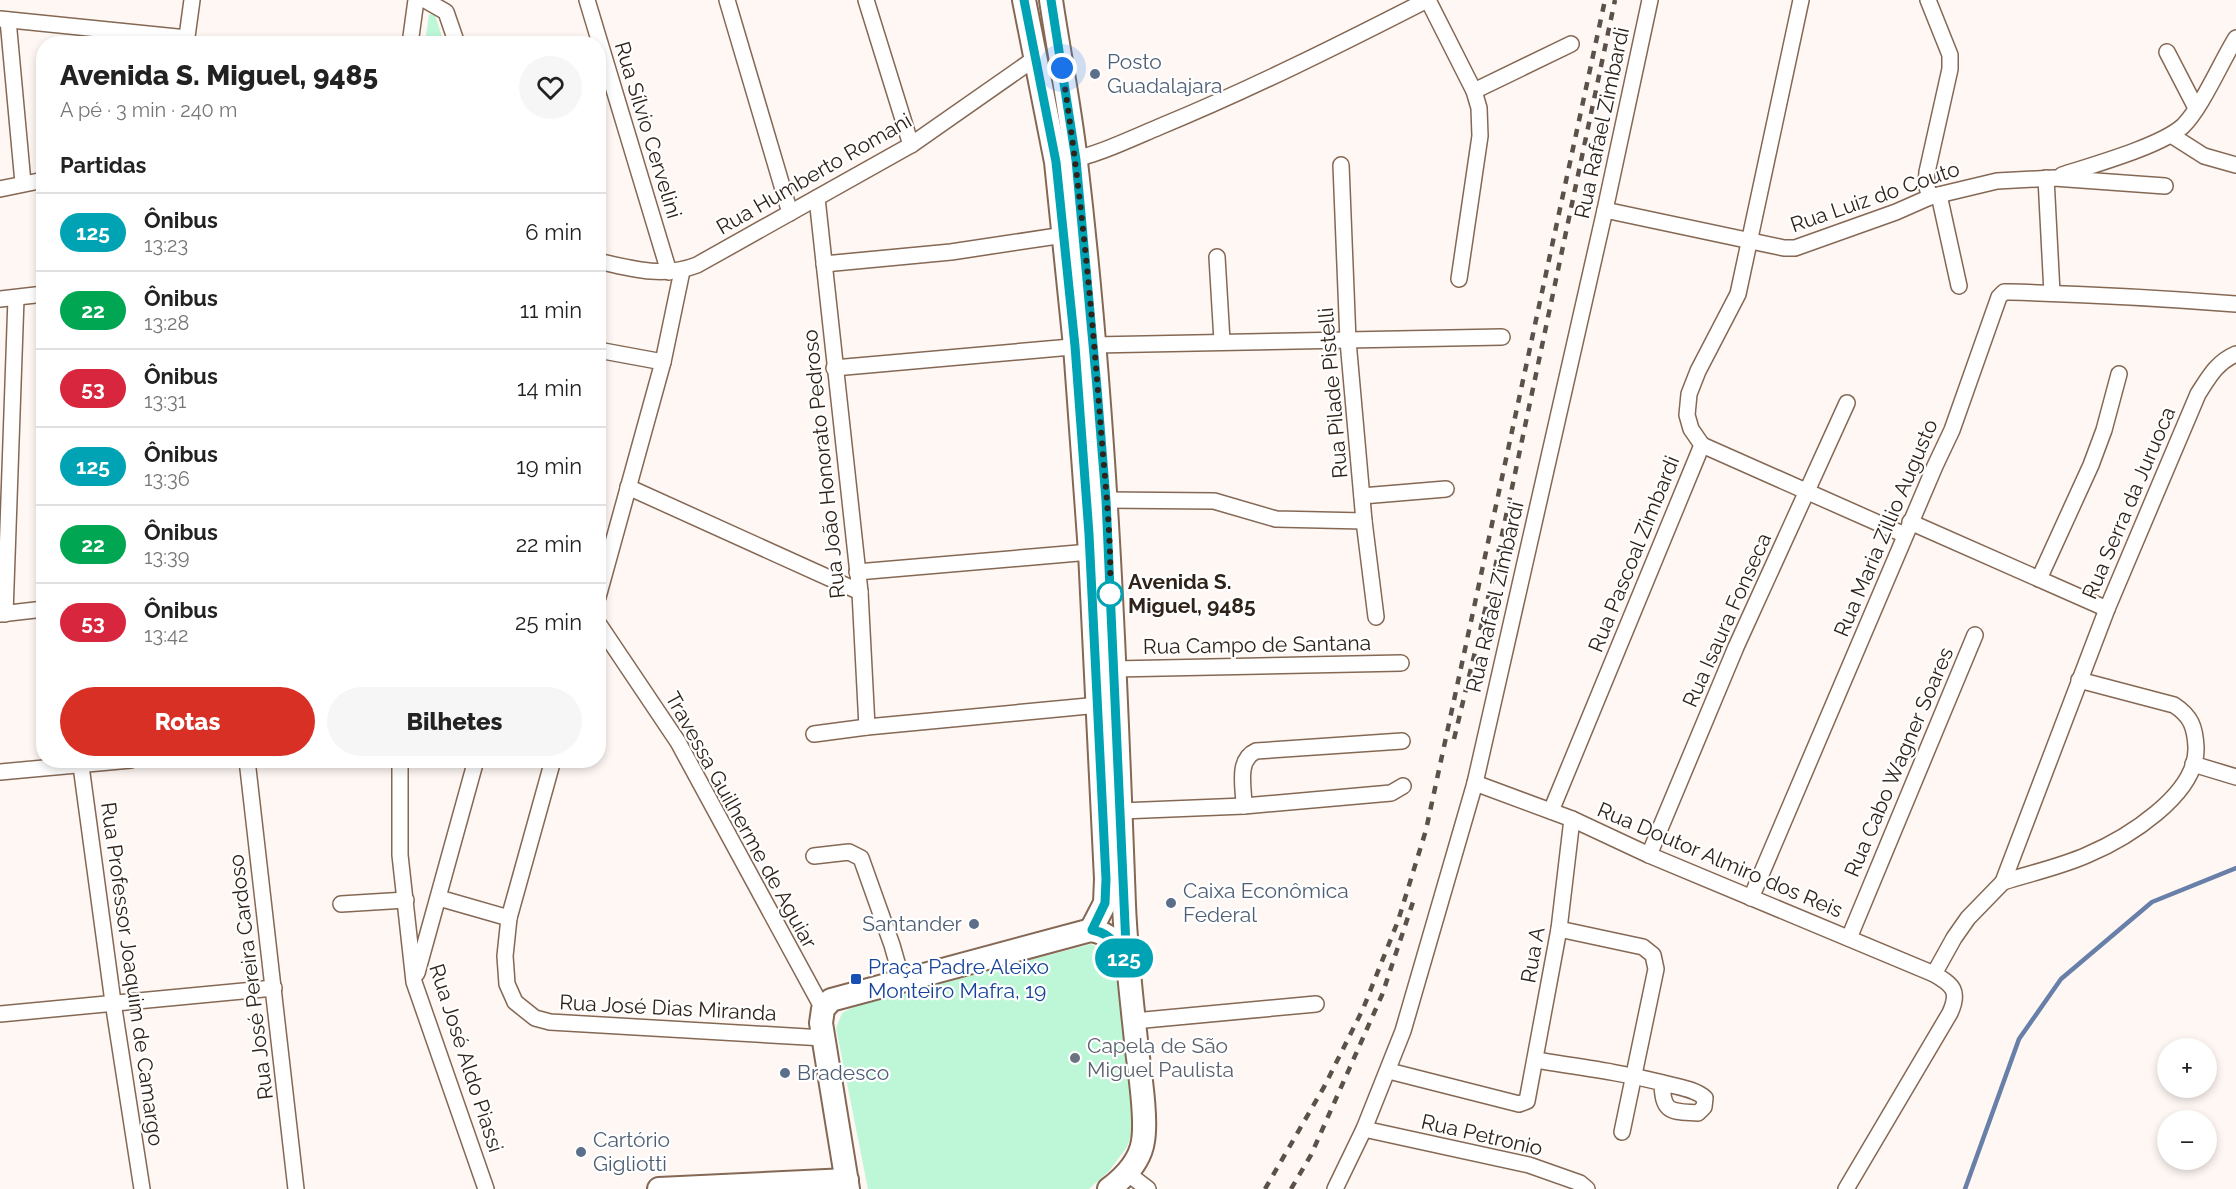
<!DOCTYPE html>
<html lang="pt">
<meta charset="utf-8">
<style>
body{margin:0;font-family:Raleway,sans-serif;background:#f6f6f6;color:#222;height:100vh;display:flex;flex-direction:column;font-size:22px;white-space:nowrap}
*{box-sizing:border-box;margin:0}
p{font-size:20px;color:#767676}
.icon{flex:none;width:33px;height:33px;fill:none;stroke:currentColor;stroke-width:2;stroke-linecap:round;stroke-linejoin:round}
.map{position:relative;flex:1;overflow:hidden}
.drawer{position:absolute;left:36px;top:36px;width:570px;height:732px;display:flex;flex-direction:column;background:#fff;border-radius:24px;box-shadow:0 3px 9px #0003}
.drawer>*{flex:none}
.badge{padding:0 12px;border-radius:20px;font-size:21px;line-height:39px}
.controls{position:absolute;left:2157px;top:1038px;display:grid;gap:12px}
.controls a{display:grid;place-items:center;width:60px;height:60px;border-radius:50%;background:#fff;box-shadow:0 3px 9px #0003;font-size:30px}
.you{position:absolute;width:30px;height:30px;margin:-15px;border:4px solid #fff;border-radius:50%;background:#1a73e8;box-shadow:0 0 0 9px #1a73e833}
.map>.badge{position:absolute;translate:-50% -50%;box-shadow:0 0 0 3px #fff}
h2{padding:0 24px;font-size:22px;line-height:54px}
.round{display:grid;place-items:center;flex:none;width:63px;height:63px;border-radius:32px;background:#f6f6f6}
.headline{display:flex;align-items:center;justify-content:space-between;height:102px;padding:0 24px}
h1{font-size:28px;font-weight:800;line-height:45px}
.action{display:flex;gap:12px;margin-top:auto;padding:12px 24px}
.action a{flex:1;height:69px;border-radius:36px;background:#d93025;color:#fff;font-size:24px;font-weight:800;line-height:69px;text-align:center}
.action a+a{background:#f6f6f6;color:#222}
ul{padding:0;list-style:none}
li{display:flex;align-items:center;gap:18px;height:78px;padding:0 24px;border-top:2px solid #e0e0e0}
li div{flex:1}
li b{display:block;font-size:22px}
li em{font-style:normal}
li .badge{min-width:66px;font-weight:700;text-align:center}
.map>svg:first-child{display:block}
.green{fill:#bef7d7}
.lines{fill:none;stroke-linecap:round;stroke-linejoin:round}
.stream{stroke:#687fa9;stroke-width:4.5}
.street-casing{stroke:#856854;stroke-width:18}
.primary-casing{stroke:#856854;stroke-width:26}
.street{stroke:#fff;stroke-width:15}
.primary{stroke:#fff;stroke-width:22}
.rail{stroke:#5b5149;stroke-width:4.5;stroke-dasharray:8 8;stroke-linecap:butt}
.line-casing{stroke:#fff;stroke-width:14}
.line{stroke:#00a3b4;stroke-width:9}
.walk{stroke:#2f231a;stroke-width:6;stroke-dasharray:0 10.8}
.service-dot{fill:#5c6f8a;stroke:#fff;stroke-width:2}
.stop-dot{fill:#fff;stroke:#00a3b4;stroke-width:3}
.transit-dot{fill:#1a4fb4;stroke:#fff;stroke-width:2}
.worship-dot{fill:#6b7280;stroke:#fff;stroke-width:2}
.labels{text-anchor:middle;stroke-width:4.5;stroke-linejoin:round;paint-order:stroke}
.service-label{font-size:21px;fill:#4e5e75;stroke:#fff;text-anchor:start}
.street-label{font-size:21px;fill:#2f231a;stroke:#fff}
.stop-label{font-size:21px;font-weight:bold;fill:#2f231a;stroke:#fff;text-anchor:start}
.transit-label{font-size:21px;fill:#164399;stroke:#fff;text-anchor:start}
.worship-label{font-size:21px;fill:#5b616d;stroke:#fff;text-anchor:start}
</style>
<div class="map">
<svg width="2236" height="1189" viewBox="0 0 2236 1189">
<rect width="100%" height="100%" fill="#fef7f3"/>
<!-- green -->
<g class="green">
<polygon points="429,14 435,15 444,43 425,43"/>
<path d="M1091,944c17,8 24,18 30,36l14,142 -8,25 -18,24 -20,18h-221l-32,-161 6,-15 14,-7z"/>
</g>
<g class="lines">
<!-- stream -->
<polyline class="stream" points="1965,1189 2019,1039 2061,979 2152,902 2236,868"/>
<defs>
<g id="street">
<polyline points="425,0 446,12 457,44"/>
<polyline points="587,0 669,272"/>
<polyline points="727,0 790,213"/>
<polyline points="866,0 911,145"/>
<polyline points="1428,0 1474,91 1479,108 1480,136 1459,279"/>
<polyline points="1928,0 1950,55 1950,69 1927,172 1926,184 1930,197"/>
<polyline points="0,19 187,38"/>
<polyline points="8,20 23,183"/>
<polyline points="186,44 192,0"/>
<polyline points="410,44 416,0"/>
<polyline points="2167,52 2196,108"/>
<polyline points="1474,91 1571,44"/>
<polyline points="2171,135 2204,156 2236,165"/>
<path d="M1069,160c24,-3 66,-23 90,-33 92,-38 180,-82 268,-127"/>
<polyline points="1341,165 1348,341 1364,521 1376,617"/>
<path d="M2062,175c31,-10 99,-29 121,-49 19,-19 38,-64 53,-88"/>
<polyline points="2046,178 2052,293"/>
<polyline points="0,189 44,180"/>
<polyline points="1939,195 1959,286"/>
<polyline points="817,198 860,592 867,727"/>
<polyline points="1605,210 1784,248 1795,248 1896,212 1930,197 1997,181 2054,178 2165,186"/>
<polyline points="1217,257 1222,341"/>
<path d="M598,261c34,8 66,17 99,4l214,-120 123,-86"/>
<polyline points="824,264 951,252 1064,235"/>
<polyline points="0,299 44,294"/>
<polyline points="598,350 663,362"/>
<polyline points="834,368 1094,345 1502,337"/>
<polyline points="1702,445 1905,535"/>
<polyline points="628,487 860,592"/>
<polyline points="1362,496 1446,489"/>
<polyline points="1106,500 1214,501 1276,519 1364,521"/>
<polyline points="1910,522 2107,609"/>
<polyline points="857,572 1090,552"/>
<polyline points="2039,579 2091,465 2104,430 2119,374"/>
<polyline points="598,597 663,362 682,271"/>
<polyline points="0,614 44,609"/>
<polyline points="5,614 16,298"/>
<polyline points="598,623 678,742 823,1009"/>
<polyline points="1114,669 1401,663"/>
<polyline points="814,734 867,727 1099,705"/>
<polyline points="247,760 296,1189"/>
<polyline points="400,760 400,855 414,982 486,1189"/>
<polyline points="553,760 509,918 505,956 507,984 515,1002 535,1018 550,1022 824,1038"/>
<polyline points="2193,764 2236,777"/>
<polyline points="81,766 113,1002 142,1189"/>
<polyline points="0,772 131,760"/>
<path d="M1475,783l97,36 77,36 285,119c19,11 26,17 16,39l-104,176"/>
<path d="M1244,806c0,-18 -8,-46 12,-55l146,-10"/>
<polyline points="1121,811 1244,806 1391,793 1403,786"/>
<polyline points="1551,811 1702,445 1691,429 1687,415 1689,394 1698,371 1738,294 1801,0"/>
<polyline points="1649,855 1736,647 1847,403"/>
<polyline points="814,856 849,852 861,858 892,945 902,980"/>
<path d="M2003,882c28,-9 57,-15 84,-27 38,-16 111,-60 109,-108 -1,-20 -5,-31 -22,-42l-95,-25"/>
<polyline points="439,898 509,918"/>
<path d="M1751,898l184,-432 17,-36 47,-133 5,-5h6c75,2 151,6 226,12"/>
<polyline points="341,904 406,900"/>
<polyline points="1559,929 1643,947 1653,955 1656,969 1622,1132"/>
<polyline points="1849,938 1975,635"/>
<polyline points="417,973 476,760"/>
<path d="M1934,974l20,-36 14,-20 35,-36 104,-273 91,-215c11,-17 19,-32 38,-40"/>
<polyline points="0,1014 274,988"/>
<polyline points="1134,1021 1316,1004"/>
<path d="M1535,1060c45,7 91,13 136,25 12,3 25,5 34,13l-1,9 -6,6c-27,-2 -35,1 -36,-30"/>
<polyline points="1389,1071 1519,1104 1527,1101 1559,929 1572,819"/>
<polyline points="1364,1129 1529,1165 1580,1183 1587,1189"/>
<polyline points="1127,1173 1148,1189"/>
<polyline points="1335,1189 1364,1129 1403,1031 1475,783 1605,210 1650,0"/>
</g>
<g id="primary">
<polyline points="1024,0 1056,162 1075,346 1090,552 1106,879 1105,903 1091,930"/>
<path d="M1051,0c8,54 19,108 25,162 29,246 39,495 48,743 2,49 8,97 13,145 3,24 10,68 6,91 -3,21 -18,36 -34,48"/>
<polyline points="659,1189 847,1180"/>
<path d="M848,1189l-27,-166 2,-14 8,-9 260,-70c20,4 28,14 34,32"/>
</g>
</defs>
<!-- street casing -->
<use href="#street" class="street-casing"/>
<!-- primary casing -->
<use href="#primary" class="primary-casing"/>
<!-- street -->
<use href="#street" class="street"/>
<!-- primary -->
<use href="#primary" class="primary"/>
<!-- rail -->
<g class="rail">
<polyline points="1454,739 1494,573 1615,0"/>
<polyline points="1265,1189 1324,1087 1363,1009 1398,921 1426,830 1605,0"/>
<polyline points="1291,1189 1311,1155 1382,995 1413,902"/>
</g>
</g>
<g class="lines">
<defs>
<path id="line" d="M1024,0l32,162 19,184 14,188 17,345 -1,24 -13,27c22,4 28,19 35,39l-21,-469 -9,-112 -21,-228 -25,-160"/>
</defs>
<!-- line casing -->
<use href="#line" class="line-casing"/>
<!-- line -->
<use href="#line" class="line"/>
<!-- walk -->
<path class="walk" d="M1062,68c18,116 29,232 38,349 4,58 12,118 10,177"/>
</g>
<!-- markers -->
<g class="service-dot">
<circle cx="1095" cy="74" r="6"/>
<circle cx="1171" cy="903" r="6"/>
<circle cx="974" cy="924" r="6"/>
<circle cx="785" cy="1073" r="6"/>
<circle cx="581" cy="1152" r="6"/>
</g>
<circle class="stop-dot" cx="1110" cy="594" r="12"/>
<rect class="transit-dot" x="850" y="973" width="12" height="12" rx="3"/>
<circle class="worship-dot" cx="1075" cy="1058" r="6"/>
<g class="labels">
<!-- service labels -->
<g class="service-label">
<text x="1107" y="69">Posto<tspan x="1107" dy="24">Guadalajara</tspan></text>
<text x="1183" y="898">Caixa Econômica<tspan x="1183" dy="24">Federal</tspan></text>
<text x="962" y="931" text-anchor="end">Santander</text>
<text x="797" y="1080">Bradesco</text>
<text x="593" y="1147">Cartório<tspan x="593" dy="24">Gigliotti</tspan></text>
</g>
<!-- street labels -->
<g class="street-label">
<text transform="translate(1602 123) rotate(-78)" y="7">Rua Rafael Zimbardi</text>
<text transform="translate(648 130) rotate(73)" y="7">Rua Sílvio Cervelini</text>
<text transform="translate(814 174) rotate(-30)" y="7">Rua Humberto Romani</text>
<text transform="translate(1875 197) rotate(-19)" y="7">Rua Luiz do Couto</text>
<text transform="translate(1333 393) rotate(-95)" y="7">Rua Pilade Pistelli</text>
<text transform="translate(824 464) rotate(-96)" y="7">Rua João Honorato Pedroso</text>
<text transform="translate(2129 503) rotate(-67)" y="7">Rua Serra da Juruoca</text>
<text transform="translate(1886 528) rotate(-67)" y="7">Rua Maria Zillio Augusto</text>
<text transform="translate(1634 554) rotate(-68)" y="7">Rua Pascoal Zimbardi</text>
<text transform="translate(1495 597) rotate(-77)" y="7">Rua Rafael Zimbardi</text>
<text transform="translate(1727 620) rotate(-66)" y="7">Rua Isaura Fonseca</text>
<text transform="translate(1257 645) rotate(-1)" y="7">Rua Campo de Santana</text>
<text transform="translate(1899 762) rotate(-67)" y="7">Rua Cabo Wagner Soares</text>
<text transform="translate(741 820) rotate(61)" y="7">Travessa Guilherme de Aguiar</text>
<text transform="translate(1720 860) rotate(23)" y="7">Rua Doutor Almiro dos Reis</text>
<text transform="translate(1533 955) rotate(-80)" y="7">Rua A</text>
<text transform="translate(132 974) rotate(82)" y="7">Rua Professor Joaquim de Camargo</text>
<text transform="translate(251 977) rotate(-97)" y="7">Rua José Pereira Cardoso</text>
<text transform="translate(668 1008) rotate(3)" y="7">Rua José Dias Miranda</text>
<text transform="translate(466 1058) rotate(72)" y="7">Rua José Aldo Piassi</text>
<text transform="translate(1482 1135) rotate(13)" y="7">Rua Petronio</text>
</g>
<!-- stop labels -->
<g class="stop-label">
<text x="1128" y="589">Avenida S.<tspan x="1128" dy="24">Miguel, 9485</tspan></text>
</g>
<!-- transit labels -->
<g class="transit-label">
<text x="868" y="974">Praça Padre Aleixo<tspan x="868" dy="24">Monteiro Mafra, 19</tspan></text>
</g>
<!-- worship labels -->
<g class="worship-label">
<text x="1087" y="1053">Capela de São<tspan x="1087" dy="24">Miguel Paulista</tspan></text>
</g>
</g>
</svg>
<div class="controls">
<a>+</a>
<a>−</a>
</div>
<div class="you" style="left:1062px;top:68px"></div>
<b class="badge" style="left:1124px;top:958px;background:#00a3b4;color:#fff">125</b>
<section class="drawer">
<div class="headline"><div><h1>Avenida S. Miguel, 9485</h1><p>A pé · 3 min · 240 m</p></div><a class="round"><svg class="icon" aria-label="heart" viewBox="0 0 24 24"><path d="M12 20l-8-8c-3-5 5-10 8-4 3-6 11-1 8 4z"/></svg></a></div>
<h2>Partidas</h2>
<ul>
<li><span class="badge" style="background:#00a3b4;color:#fff">125</span><div><b>Ônibus</b><p>13:23</p></div><em>6 min</em></li>
<li><span class="badge" style="background:#00a651;color:#fff">22</span><div><b>Ônibus</b><p>13:28</p></div><em>11 min</em></li>
<li><span class="badge" style="background:#d7263d;color:#fff">53</span><div><b>Ônibus</b><p>13:31</p></div><em>14 min</em></li>
<li><span class="badge" style="background:#00a3b4;color:#fff">125</span><div><b>Ônibus</b><p>13:36</p></div><em>19 min</em></li>
<li><span class="badge" style="background:#00a651;color:#fff">22</span><div><b>Ônibus</b><p>13:39</p></div><em>22 min</em></li>
<li><span class="badge" style="background:#d7263d;color:#fff">53</span><div><b>Ônibus</b><p>13:42</p></div><em>25 min</em></li>
</ul>
<div class="action"><a>Rotas</a><a>Bilhetes</a></div>
</section>
</div>
